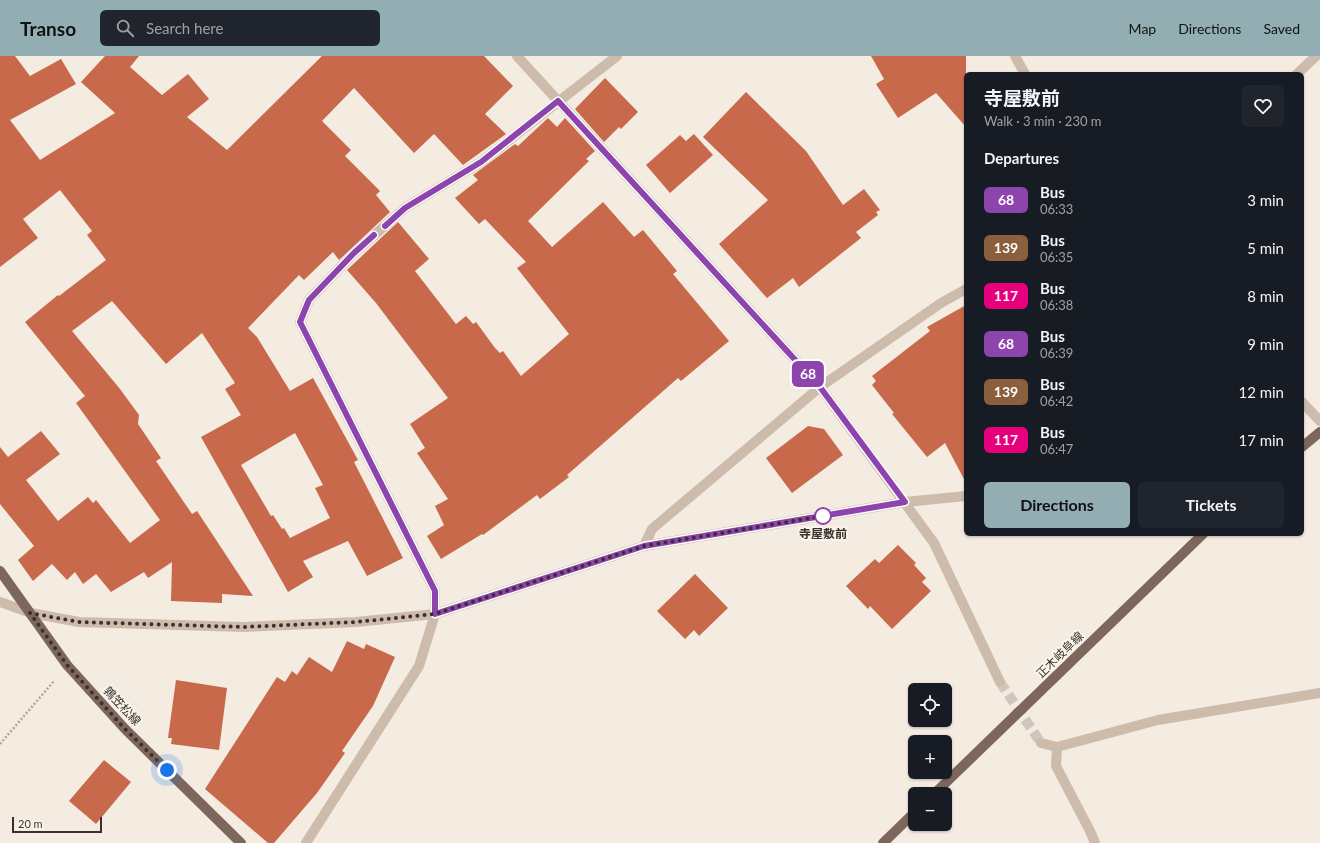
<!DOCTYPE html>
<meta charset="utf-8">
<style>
body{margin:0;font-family:Lato,"Noto Sans JP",sans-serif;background:#20242c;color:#f1f3f6;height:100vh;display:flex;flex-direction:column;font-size:15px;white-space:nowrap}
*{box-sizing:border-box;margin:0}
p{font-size:13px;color:#9ea1a6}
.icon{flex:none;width:22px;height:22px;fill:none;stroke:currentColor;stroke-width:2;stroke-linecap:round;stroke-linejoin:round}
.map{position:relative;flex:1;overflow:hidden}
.side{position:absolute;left:964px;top:16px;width:340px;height:464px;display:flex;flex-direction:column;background:#171b24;border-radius:6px;box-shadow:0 1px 3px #0004}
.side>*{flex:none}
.badge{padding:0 8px;border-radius:6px;font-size:14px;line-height:26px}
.controls{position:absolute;left:908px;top:627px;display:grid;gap:8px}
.controls a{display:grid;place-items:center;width:44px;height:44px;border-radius:6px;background:#171b24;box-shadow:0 1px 3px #0004;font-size:20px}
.scale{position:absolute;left:12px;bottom:10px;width:90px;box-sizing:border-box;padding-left:4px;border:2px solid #3b302b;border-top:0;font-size:11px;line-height:14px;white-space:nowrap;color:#3b302b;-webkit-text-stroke:3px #fbf5ee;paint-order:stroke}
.you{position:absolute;width:20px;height:20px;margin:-10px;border:3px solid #fff;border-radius:50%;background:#1a73e8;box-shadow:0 0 0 6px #1a73e833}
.map>.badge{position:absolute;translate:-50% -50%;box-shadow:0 0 0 2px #fff}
h2{padding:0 20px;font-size:15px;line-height:36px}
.round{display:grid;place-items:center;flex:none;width:42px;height:42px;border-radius:6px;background:#20242c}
.headline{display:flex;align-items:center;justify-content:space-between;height:68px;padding:0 20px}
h1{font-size:19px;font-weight:700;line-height:30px}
.button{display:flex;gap:8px;margin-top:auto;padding:8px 20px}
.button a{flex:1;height:46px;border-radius:6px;background:#92aeb2;color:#111;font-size:16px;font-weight:700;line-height:46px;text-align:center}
.button a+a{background:#20242c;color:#f1f3f6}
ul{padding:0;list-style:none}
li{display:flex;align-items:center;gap:12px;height:48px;padding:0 20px}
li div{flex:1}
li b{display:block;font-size:15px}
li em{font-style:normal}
li .badge{min-width:44px;font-weight:700;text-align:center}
header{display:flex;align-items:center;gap:24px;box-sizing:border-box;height:56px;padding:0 20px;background:#92aeb2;color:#111}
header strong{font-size:19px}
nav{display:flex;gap:22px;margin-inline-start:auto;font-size:14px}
.search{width:280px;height:36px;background:#20242c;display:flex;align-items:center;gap:10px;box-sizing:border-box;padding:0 14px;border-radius:6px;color:#9ea1a6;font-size:15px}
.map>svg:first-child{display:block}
.building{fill:#c8694b;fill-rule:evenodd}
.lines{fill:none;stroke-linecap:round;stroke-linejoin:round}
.minor-tunnel{stroke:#cfc6bd;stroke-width:10;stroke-dasharray:10 5;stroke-linecap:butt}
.path{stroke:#b9a596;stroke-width:2.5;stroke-dasharray:2 2;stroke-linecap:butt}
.minor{stroke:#cdbbac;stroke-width:10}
.major{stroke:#7d675c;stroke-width:10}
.line-casing{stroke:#fff;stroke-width:9}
.line{stroke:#8e44ad;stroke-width:6}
.walk{stroke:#3b302b;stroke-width:4;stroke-dasharray:0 7.2}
.stop-dot{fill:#fff;stroke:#8e44ad;stroke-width:2}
.labels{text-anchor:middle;stroke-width:4;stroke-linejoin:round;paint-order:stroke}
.stop-label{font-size:12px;font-weight:bold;fill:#3b302b;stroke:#fbf5ee}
.street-label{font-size:12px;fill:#3b302b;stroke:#fbf5ee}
</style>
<header>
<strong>Transo</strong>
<div class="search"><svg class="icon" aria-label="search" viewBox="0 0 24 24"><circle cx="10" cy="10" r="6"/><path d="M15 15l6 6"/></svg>Search here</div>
<nav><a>Map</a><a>Directions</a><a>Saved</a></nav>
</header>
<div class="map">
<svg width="1320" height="787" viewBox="0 0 1320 787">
<rect width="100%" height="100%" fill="#f4ebe1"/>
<!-- building -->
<g class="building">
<path d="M0,0h15l15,20 31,-17 15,25 -66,36 30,40 75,-47 -34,-31 24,-26h34l-9,11 32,28 26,-21 21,25 -22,18 40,33 95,-94h162l29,30 -28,28 21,20 -43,31 -29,-31 -20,19 -60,-65 -32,33 29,29 -6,6 35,35 -4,4 14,17 -51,48 -6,-8 -29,28 -5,-5 -51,53 9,9 33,54 23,-13 45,82 -4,2 49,96 -36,18 -19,-35 -45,20 10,16 -25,15 -87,-155 40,-22 -16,-26 10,-6 -33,-50 -36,31 -54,-63 -40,30 48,58 19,26 -1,9 23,34 -5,3 36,53 5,-3 56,85 -31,-2v9l-51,-2 1,-39 -24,16 -4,-6 -33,20 -15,-18 -13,10 -8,-12 -8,8 -15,-16 -19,17 -15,-21 16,-14 -34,-42v-57l8,10 33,-26 19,23 -34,26 32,41 30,-24 5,6 3,-3 34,43 30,-23 -84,-117 9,-7 -60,-74 33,-27 1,1 47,-36 -19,-25 5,-4 -32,-41 -37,29 15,19 -38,29zM295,377l28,52 -8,3 15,30 -40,20 -6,-10 -2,1 -9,-14 -2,1 -30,-51z"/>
<polygon points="871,0 966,0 966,71 936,37 898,62 876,28 884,23"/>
<polygon points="605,22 638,56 621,73 619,71 604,86 575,53"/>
<polygon points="746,36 806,95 843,149 864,133 880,154 876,156 878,159 856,176 861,182 799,231 793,222 767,242 719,188 768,144 703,81"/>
<polygon points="548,62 557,71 565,62 595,95 586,103 589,105 528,165 552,191 603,146 634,181 643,174 677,215 673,218 729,285 681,325 678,322 567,419 569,421 540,443 537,439 483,479 482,478 441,503 427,480 444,469 435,450 448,443 417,397 425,392 410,368 448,342 376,247 347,214 398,166 429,203 415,215 456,268 466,260 473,268 476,266 495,292 500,297 503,295 521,320 569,278 517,212 526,206 485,163 479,168 455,142 478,124 473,119 515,88 518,90"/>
<polygon points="694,78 713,99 670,137 646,109 680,79 686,85"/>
<polygon points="966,249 966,427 945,387 927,401 892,358 894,357 872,329 876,325 872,320 930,275 927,271"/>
<polygon points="808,370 824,373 843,399 792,437 766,402"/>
<polygon points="898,489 916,507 914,509 926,522 922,526 931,535 892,573 870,550 868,553 846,530 875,503 879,507"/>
<polygon points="695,518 728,552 699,580 694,574 685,583 657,555"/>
<polygon points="347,585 364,593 366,588 395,601 373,650 342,695 345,697 317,737 274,787 268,787 205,733 277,621 285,626 292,615 297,619 309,601 332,616"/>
<polygon points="176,624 227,632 219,694 171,688 172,682 168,682"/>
<polygon points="104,704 131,726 96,768 69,745"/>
</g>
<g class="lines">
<!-- minor-tunnel -->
<polyline class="minor-tunnel" points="1000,626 1041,687"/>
<!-- path -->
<polyline class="path" points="0,688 54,625"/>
<!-- minor -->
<g class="minor">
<polyline points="517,0 820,331 934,487 1000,626"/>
<polyline points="1015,0 1025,18"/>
<polyline points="1297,18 1316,0"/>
<polyline points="1302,346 1320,365"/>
<polyline points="644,490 652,473 820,331 941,247 966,233"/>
<polyline points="0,546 31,557 79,566 243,571 356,566 435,558 644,490 905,446 966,440"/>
<polyline points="1041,687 1057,691 1158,664 1320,637"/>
<polyline points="1057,691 1056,710 1090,775 1095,787"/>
<polyline points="306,787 419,610 435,558 435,535 300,266 309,244 354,197 405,152 481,106 617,0"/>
</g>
<!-- major -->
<g class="major">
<polyline points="1302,391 1320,376"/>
<polyline points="0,515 67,609 125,673 241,787"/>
<polyline points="934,738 1203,478"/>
<polyline points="883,787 915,756"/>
</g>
</g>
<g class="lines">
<defs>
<polyline id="line" points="374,179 354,197 309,244 300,266 435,535 435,558 644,490 905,446 820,331 558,45 481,106 405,152 385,170"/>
</defs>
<!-- line casing -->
<use href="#line" class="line-casing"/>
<!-- line -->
<use href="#line" class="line"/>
<!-- walk -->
<polyline class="walk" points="167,714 125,673 67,609 30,557 79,566 243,571 356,566 435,558 644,490 823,460"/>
</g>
<!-- markers -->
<circle class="stop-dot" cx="823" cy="460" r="8"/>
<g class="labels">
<!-- stop labels -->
<g class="stop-label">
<text x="823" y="482">寺屋敷前</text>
</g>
<!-- street labels -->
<g class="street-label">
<text transform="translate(1060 599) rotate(-44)" y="4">正木岐阜線</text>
<text transform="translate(122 650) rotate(47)" y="4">鶉笠松線</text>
</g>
</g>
</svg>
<div class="controls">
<a><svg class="icon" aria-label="locate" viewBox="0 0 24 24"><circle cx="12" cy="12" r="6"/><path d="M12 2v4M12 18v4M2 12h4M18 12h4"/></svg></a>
<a>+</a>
<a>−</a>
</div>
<div class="scale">20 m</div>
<div class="you" style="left:167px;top:714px"></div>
<b class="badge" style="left:808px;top:318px;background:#8e44ad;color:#fff">68</b>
<section class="side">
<div class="headline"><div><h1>寺屋敷前</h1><p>Walk · 3 min · 230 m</p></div><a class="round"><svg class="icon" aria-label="heart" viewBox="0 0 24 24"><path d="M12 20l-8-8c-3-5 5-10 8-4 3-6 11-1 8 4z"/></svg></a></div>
<h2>Departures</h2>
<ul>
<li><span class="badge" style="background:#8e44ad;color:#fff">68</span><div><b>Bus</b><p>06:33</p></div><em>3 min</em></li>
<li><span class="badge" style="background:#8b5e3c;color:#fff">139</span><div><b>Bus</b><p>06:35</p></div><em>5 min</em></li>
<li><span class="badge" style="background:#e6007e;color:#fff">117</span><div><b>Bus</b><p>06:38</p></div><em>8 min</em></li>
<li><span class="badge" style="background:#8e44ad;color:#fff">68</span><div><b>Bus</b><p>06:39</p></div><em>9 min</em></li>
<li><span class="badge" style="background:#8b5e3c;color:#fff">139</span><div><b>Bus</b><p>06:42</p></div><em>12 min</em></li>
<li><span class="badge" style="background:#e6007e;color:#fff">117</span><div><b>Bus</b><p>06:47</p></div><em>17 min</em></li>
</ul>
<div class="button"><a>Directions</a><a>Tickets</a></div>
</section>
</div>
